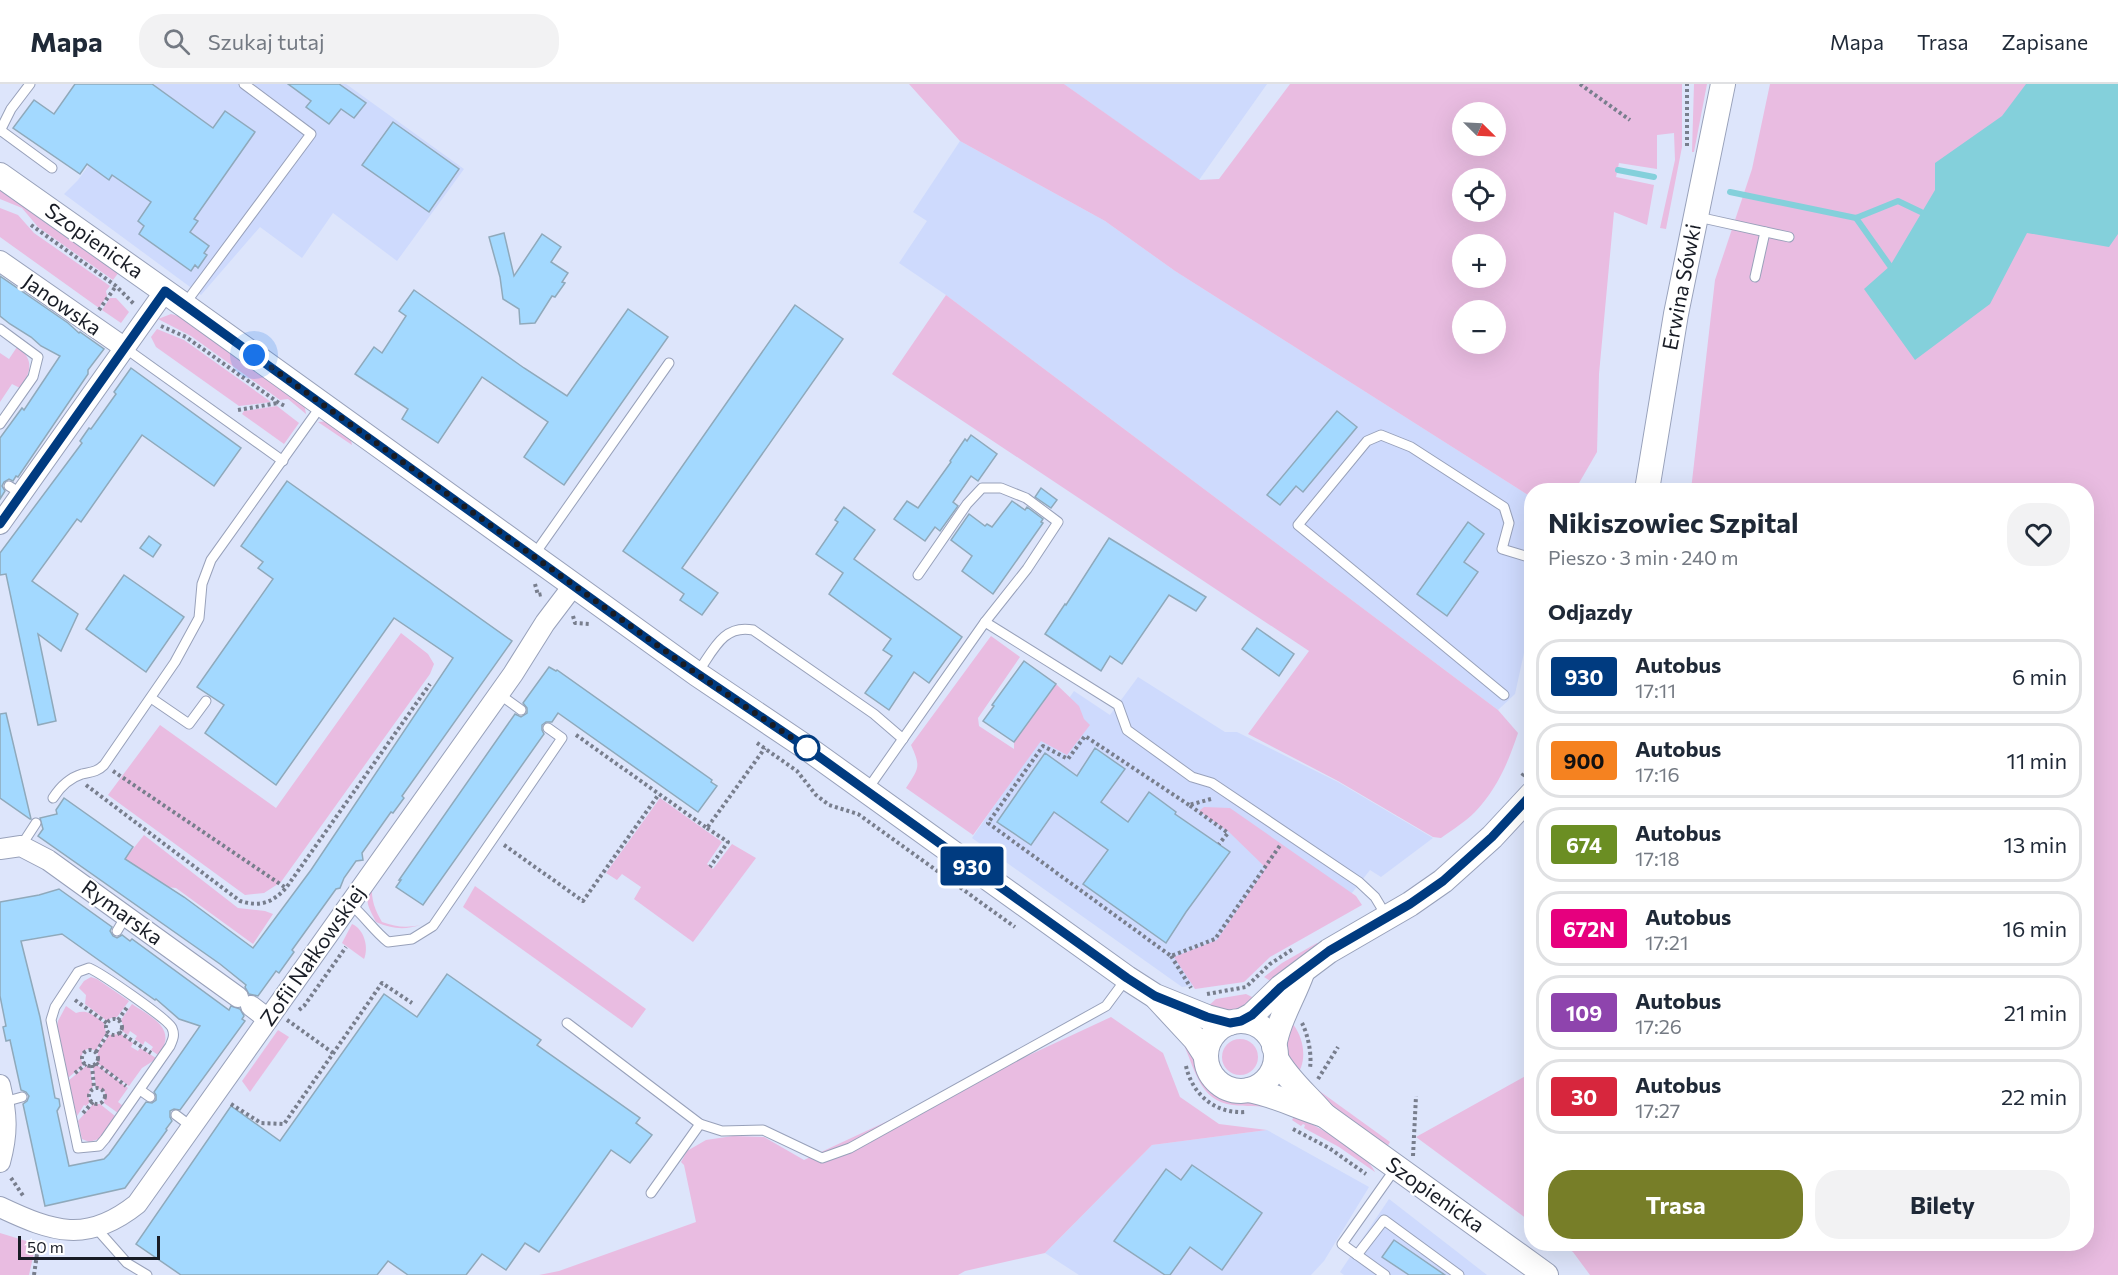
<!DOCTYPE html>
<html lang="pl">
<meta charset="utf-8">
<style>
body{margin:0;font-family:Commissioner,sans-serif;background:#f2f2f3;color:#1f2937;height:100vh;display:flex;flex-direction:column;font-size:22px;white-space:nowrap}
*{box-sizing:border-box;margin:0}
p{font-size:20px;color:#747a83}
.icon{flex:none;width:33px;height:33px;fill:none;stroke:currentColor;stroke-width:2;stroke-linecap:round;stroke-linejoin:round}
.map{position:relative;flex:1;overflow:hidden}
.panel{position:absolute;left:1524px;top:399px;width:570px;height:768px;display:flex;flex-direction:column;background:#fff;border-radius:24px;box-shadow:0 6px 24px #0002}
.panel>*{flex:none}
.badge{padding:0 12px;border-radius:4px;font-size:21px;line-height:39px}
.needle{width:39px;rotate:114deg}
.tools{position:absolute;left:1452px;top:18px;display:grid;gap:12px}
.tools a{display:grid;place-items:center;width:54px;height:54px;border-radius:50%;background:#fff;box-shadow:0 6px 24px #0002;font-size:30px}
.scale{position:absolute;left:18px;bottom:15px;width:142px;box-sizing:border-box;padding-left:6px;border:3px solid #181c25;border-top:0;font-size:16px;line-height:21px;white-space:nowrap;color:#181c25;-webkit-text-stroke:4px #fff;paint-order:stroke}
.you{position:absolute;width:30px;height:30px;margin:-15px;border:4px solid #fff;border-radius:50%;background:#1a73e8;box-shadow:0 0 0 9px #1a73e833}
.map>.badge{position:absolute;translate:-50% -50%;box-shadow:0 0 0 3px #fff}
h2{padding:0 24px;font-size:22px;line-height:54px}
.round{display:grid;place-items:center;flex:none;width:63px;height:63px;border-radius:24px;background:#f2f2f3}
.overview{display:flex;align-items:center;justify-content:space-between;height:102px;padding:0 24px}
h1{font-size:28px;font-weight:700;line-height:45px}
.cta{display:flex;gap:12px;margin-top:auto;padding:12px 24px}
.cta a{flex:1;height:69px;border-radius:24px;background:#777e28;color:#fff;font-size:24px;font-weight:700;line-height:69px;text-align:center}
.cta a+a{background:#f2f2f3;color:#1f2937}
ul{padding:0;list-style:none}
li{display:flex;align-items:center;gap:18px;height:75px;margin:0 12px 9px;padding:0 12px;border:3px solid #e0e1e3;border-radius:24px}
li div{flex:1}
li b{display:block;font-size:22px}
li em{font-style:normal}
li .badge{min-width:66px;font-weight:700;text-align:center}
header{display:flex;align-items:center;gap:36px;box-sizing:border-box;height:84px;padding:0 30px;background:#fff;border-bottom:2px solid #e0e1e3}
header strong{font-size:28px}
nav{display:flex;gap:33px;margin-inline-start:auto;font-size:21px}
.search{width:420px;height:54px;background:#f2f2f3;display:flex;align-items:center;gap:15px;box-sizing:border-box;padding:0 21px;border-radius:24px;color:#747a83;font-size:22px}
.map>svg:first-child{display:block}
.built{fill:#cedafd}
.green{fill:#e9bce1;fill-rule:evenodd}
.water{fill:#84d0db}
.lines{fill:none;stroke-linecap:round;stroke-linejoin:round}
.stream{stroke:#84d0db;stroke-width:6}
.building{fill:#a3d9ff;stroke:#8fa9bb;stroke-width:1.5;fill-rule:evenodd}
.service-casing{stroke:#98a1ba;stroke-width:11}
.minor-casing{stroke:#98a1ba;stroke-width:22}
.tertiary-casing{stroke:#98a1ba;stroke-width:26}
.path{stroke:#787e8d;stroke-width:4;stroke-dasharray:3 3;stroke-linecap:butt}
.service{stroke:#fff;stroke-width:9}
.minor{stroke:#fff;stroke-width:20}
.tertiary{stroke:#fff;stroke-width:24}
.line-casing{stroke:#fff;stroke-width:14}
.line{stroke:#003b80;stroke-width:9}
.walk{stroke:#181c25;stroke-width:6;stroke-dasharray:0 10.8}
.stop-dot{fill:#fff;stroke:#003b80;stroke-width:3}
.labels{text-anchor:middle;stroke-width:4.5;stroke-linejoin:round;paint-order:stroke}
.street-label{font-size:21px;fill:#181c25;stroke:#fff}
</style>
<header>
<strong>Mapa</strong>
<div class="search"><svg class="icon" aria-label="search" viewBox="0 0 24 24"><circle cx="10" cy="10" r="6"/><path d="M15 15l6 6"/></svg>Szukaj tutaj</div>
<nav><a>Mapa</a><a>Trasa</a><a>Zapisane</a></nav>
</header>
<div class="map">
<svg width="2118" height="1191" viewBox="0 0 2118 1191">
<rect width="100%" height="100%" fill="#dde5fb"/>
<!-- built -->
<g class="built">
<polygon points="116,0 346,0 464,85 397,177 333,129 302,174 260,143 201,211 64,110 78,96 108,54"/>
<polygon points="1064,0 1267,0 1199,96"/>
<polygon points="960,57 1105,137 1175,187 1531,413 1531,537 1515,610 1498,626 946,211 899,179 927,137 913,128"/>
<polygon points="1138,593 1225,648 1237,648 1338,698 1433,754 1381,793 1370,786 1348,814 1205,900 1182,903 972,754 1074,607 1110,631"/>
<polygon points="1267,1046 1369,1103 1324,1177 1311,1191 1079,1191 1045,1169 1152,1061"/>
<polygon points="1389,1115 1487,1191 1344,1191 1340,1188"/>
</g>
<!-- green -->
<g class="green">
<path d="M909,0h155l136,96 19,-1 71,-95h392v63l-16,82 -6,-1 15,-68 -1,-27 -17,2v34l-38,-6 -3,14 38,8 -7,40 -33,-13 -15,162 -2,78 -22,38h-43l-1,7 -356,-226 -70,-50 -145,-80zM1496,28v34h-34v-34zM1462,94h34v34h-34zM1462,160h34v34h-34zM1462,226h34v34h-34z"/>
<polygon points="1694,0 1707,0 1694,68 1692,68"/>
<polygon points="1770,0 2118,0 2118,1191 1590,1191 1573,1168 1561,1160 2086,1160 2086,406 1691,406 1715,196 1752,85"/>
<polygon points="0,104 119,188 113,196 38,143 22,124 0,115"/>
<polygon points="0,124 18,131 34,149 110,202 106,207 107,212 99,224 0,153"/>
<path d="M946,211l552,415 20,23c-10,30 -21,56 -43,79 -10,10 -23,18 -34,26l-8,-1 -95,-56 -90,-47 61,-83 -417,-277z"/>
<polygon points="110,214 116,214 129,228 121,239 102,226"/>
<polygon points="171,230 178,232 304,319 306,330 288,315 280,316 191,252 158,235"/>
<polygon points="157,245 184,256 271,318 239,322 156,263 151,253"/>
<path d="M17,263c18,12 14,26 3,41l-8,-4 -12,18v-49l9,6z"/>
<polygon points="277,322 299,339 284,360 242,330 244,327"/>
<polygon points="328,337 350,352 352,361 318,338"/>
<polygon points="401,549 428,570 434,580 430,590 281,798 264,809 245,811 108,711 160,641 276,724"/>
<path d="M991,552l29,21 -42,61 1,8 35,23v-7l42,-58 23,22 5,13 6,6 -23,30 -26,-14 -68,94 -67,-47c13,-20 15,-21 5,-43z"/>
<polygon points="660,714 722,758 707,780 713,785 732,760 756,774 693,858 634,815 641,803 622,790 617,796 606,789"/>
<polygon points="1204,723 1230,724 1356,812 1362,821 1270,873 1244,898 1195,905 1174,873 1217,856 1266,784 1229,748 1199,727"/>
<polygon points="144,751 238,824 265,827 273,830 253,860 176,804 167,803 125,775"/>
<path d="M372,801c-1,15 3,25 10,37 14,5 24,6 39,3 -17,5 -29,4 -45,-3 -7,-15 -13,-21 -4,-37z"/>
<polygon points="475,802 646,925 632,944 463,823"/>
<path d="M352,840c12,5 17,23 12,35l-22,-16z"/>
<polygon points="1317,859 1318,860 1297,876 1275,900 1264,893 1282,879"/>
<polygon points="91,893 97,895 129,917 117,933 111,934 107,937 85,920 86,911 79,904 84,897"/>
<polygon points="1246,910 1260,917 1232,930 1205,925 1216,915"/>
<path d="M132,920c19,13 47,25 26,51l-7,-5 2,-3 -8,-6 -2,4 -8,-6 2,-3 -7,-5 -2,4 -6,-4 1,-6 -2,-5z"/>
<path d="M66,922l10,7c12,-4 18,3 28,10l2,10 -10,17 -9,-1c-6,4 -7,8 -4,16l-15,13 -11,-52 1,-5z"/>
<polygon points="1111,933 1163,969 1180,1013 1219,1040 1267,1046 1152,1061 1045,1169 965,1187 958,1191 539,1191 559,1187 696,1138 684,1081 681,1078 687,1067 706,1056 733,1052 764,1053 804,1076"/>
<path d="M1292,939c12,14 16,39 4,53l-12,-22z"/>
<polygon points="278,946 289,953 250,1008 242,997"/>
<polygon points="121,950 133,959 131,963 138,967 140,964 156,974 153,977 142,984 129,1002 97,979 98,967 109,951"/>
<circle cx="1240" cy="973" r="18"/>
<path d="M1183,959l13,12 6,22 14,15 17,7 11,1 27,8c-13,-3 -25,-1 -38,-3 -34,-4 -38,-37 -50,-62z"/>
<polygon points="97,981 128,1004 118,1018 123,1022 118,1029 104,1019 105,1008 96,1003 93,983"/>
<polygon points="86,982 90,983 93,1003 88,1011 90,1018 86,1022 84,1021 77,1032 68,997"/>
<polygon points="1531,989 1531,1138 1416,1053"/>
<polygon points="1318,1006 1390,1058 1387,1063 1344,1033 1313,1007"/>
<polygon points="93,1020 100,1020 115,1032 102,1054 89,1058 82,1055 78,1037"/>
<path d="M1295,1031c21,12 71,36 80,57l-36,-25 -35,-19 1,-3 -2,-1 -2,2 -9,-6z"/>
<polygon points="0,1149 36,1160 29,1191 0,1191"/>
</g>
<!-- water -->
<polygon class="water" points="2026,0 2118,0 2118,150 2109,163 2027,149 1990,220 1915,276 1864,205 1890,182 1935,106 1935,79 2002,32"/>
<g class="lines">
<!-- stream -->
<g class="stream">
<polyline points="1618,86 1654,93"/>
<polyline points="1730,108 1856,134 1898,117 1921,128"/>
<polyline points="1856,134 1890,182"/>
</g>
</g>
<!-- building -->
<g class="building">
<polygon points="75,0 152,0 213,44 225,27 255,48 194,135 198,137 190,148 209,162 204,169 207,171 198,184 195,181 191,187 139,150 144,142 138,137 151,118 112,91 109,96 87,80 80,90 13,44 34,16 54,30"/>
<polygon points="288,0 339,0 366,19 354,34 341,25 329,40 306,23 311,17"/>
<polygon points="393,38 459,85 429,128 362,81"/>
<polygon points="504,149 514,192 542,150 561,163 551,178 568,189 562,198 565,199 555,213 552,212 535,239 520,240 519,225 503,215 500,193 489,153"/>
<polygon points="0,192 68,239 79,249 80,248 104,265 88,286 88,290 18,393 16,392 13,397 9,395 4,398 2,402 5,407 0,415 0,354 22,324 24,326 60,272 41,262 31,253 10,240 0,232"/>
<polygon points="414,206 524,284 567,312 628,225 668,253 564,401 524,373 548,338 482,293 438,359 402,335 408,325 355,290 374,263 382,269 406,232 399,227"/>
<polygon points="795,221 843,255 682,484 718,509 702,531 680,516 684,510 623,467"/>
<polygon points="131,284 241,364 214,402 142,351 81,438 77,435 32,497 78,530 61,567 38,550 56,637 38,641 6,490 0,491 0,469 82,359 80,357 89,344 91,345 116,310 114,308"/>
<polygon points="1337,327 1357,343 1303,408 1296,402 1280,421 1267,411"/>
<polygon points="971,351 997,370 978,397 971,392 953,418 958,422 940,447 935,443 925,457 894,435 907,417 918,424 951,378 950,377 965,355 967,357"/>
<polygon points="287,397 512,557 402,712 404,714 393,729 391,728 362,769 363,776 356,777 344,794 340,804 336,805 292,866 294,868 279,889 276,887 258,912 249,910 245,903 246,901 220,880 38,752 43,745 40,734 57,730 56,726 64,714 133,763 125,775 184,813 253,864 311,786 453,574 394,534 276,701 205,649 224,621 197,603 273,495 258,484 263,478 241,462"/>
<polygon points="1041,404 1057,416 1051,424 1035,413"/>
<polygon points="1012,417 1025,426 1027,423 1043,435 1041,438 1043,439 993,510 962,487 972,472 951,456 969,430 985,442 987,440 992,443"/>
<polygon points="844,423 875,446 854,475 962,553 929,599 914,588 889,626 865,609 892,572 883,566 891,555 829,510 843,489 816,470 838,438 835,436"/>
<polygon points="1468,438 1484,450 1464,478 1478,488 1447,532 1417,510"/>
<polygon points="149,452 161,461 153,473 140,464"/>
<polygon points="1109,454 1206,513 1196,527 1169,511 1122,580 1110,572 1101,587 1045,550 1065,520 1066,521"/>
<polygon points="124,491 184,533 146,588 86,545"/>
<polygon points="1257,544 1294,570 1279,592 1242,565"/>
<polygon points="1024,577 1056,600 1014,658 983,637 994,622 992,621"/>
<polygon points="549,583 556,587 557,586 712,696 711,698 717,702 698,728 558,629 552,638 546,638 542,641 542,646 544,650 423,821 396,803 401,796 399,796 515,630 521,633 527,629 527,624 523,619"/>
<polygon points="6,629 31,735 30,735 0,714 0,630"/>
<polygon points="1095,664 1125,685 1101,718 1128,738 1149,708 1176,728 1175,730 1230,768 1186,828 1166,859 1083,800 1108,766 1054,728 1031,761 997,738 1045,669 1077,692"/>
<path d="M59,805l53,38 -2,4 3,5 4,2 5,-3 8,6 2,-2 97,71 2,-4 9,3 4,7 -2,3 3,2 -65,89 -6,-1 -4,2v6l2,4 -6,8 1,1 -42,58 -80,18 -22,-102 4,-3 2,-5 -3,-4 -5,-2 -11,-50 -4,1 -3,-14 3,-1 -6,-30v-94l39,-7zM62,850l93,66 1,-1 23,20 21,7 -46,66 2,3v5l-4,3 -6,-1 -37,52 -5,5 -35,7 -12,-55 3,-5 -1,-7 -4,-1 -15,-81 -19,-76z"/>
<polygon points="447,890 541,956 537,961 640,1034 636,1039 652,1051 630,1079 611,1066 539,1168 525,1159 506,1186 482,1170 466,1191 408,1191 388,1177 377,1191 181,1191 136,1160 231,1022 280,1057 384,910 417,933"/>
<polygon points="1192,1081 1262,1129 1222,1186 1190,1163 1170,1191 1165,1191 1114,1157 1166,1085 1181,1096"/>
<polygon points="1394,1156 1445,1191 1409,1191 1382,1173"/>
</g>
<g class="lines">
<defs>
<g id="service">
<polyline points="0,46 52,84"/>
<polyline points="0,47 11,25 30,0"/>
<polyline points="1698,133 1789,153"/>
<polyline points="1755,193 1765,148"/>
<polyline points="184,221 311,50 244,0"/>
<polyline points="0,245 38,273 33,293 0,340"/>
<polyline points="125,264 283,377"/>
<polyline points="9,402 22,410"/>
<polyline points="534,471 669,279"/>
<polyline points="985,538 1118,621 1127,646 1192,693 1212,699 1359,798 1375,813 1387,833"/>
<path d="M698,588c15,-21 25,-48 55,-42l121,84 29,25"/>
<polyline points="499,610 521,626"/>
<polyline points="1504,611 1298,441 1367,357 1381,351 1411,363 1504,423 1509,439 1502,465 1532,474"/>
<polyline points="151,614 189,640 206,617"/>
<polyline points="867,706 985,538 1027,485 1058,438 1026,414 1001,404 982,404 967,420 918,491"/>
<path d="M53,714c7,-11 16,-20 29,-24 9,-2 15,-2 22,-9l71,-103 24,-44 3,-34 9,-24 110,-154"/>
<polyline points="21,762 36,739"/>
<path d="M349,819c15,12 24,27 39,39l24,-3 21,-13 129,-188 -14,-10"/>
<polyline points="117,847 126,832"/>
<path d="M89,884c12,5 79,51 83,60 3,7 1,11 -2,18l-65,93 -6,7 -21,2 -27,-128 4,-13 23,-35z"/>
<polyline points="567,939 700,1040 722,1047 763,1046 822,1074 850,1064 1106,922 1126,895"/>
<polyline points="140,1006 150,1013"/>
<polyline points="4,1018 22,1013"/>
<polyline points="176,1031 192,1043"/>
<polyline points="651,1109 700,1040"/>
<polyline points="96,1144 127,1179 147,1191"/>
<polyline points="1357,1171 1384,1136 1459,1191"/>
<polyline points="1385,1191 1342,1160 1395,1085"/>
</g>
<g id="minor">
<polyline points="0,177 125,264"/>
<polyline points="0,440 165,207"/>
<polyline points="0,765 21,762 48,776 238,913"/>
<polyline points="251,922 268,935"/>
<path d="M0,1001c7,29 8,48 0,77"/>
<path d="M0,1123c53,25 87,37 137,-3l376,-530 32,-51 28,-37"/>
</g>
<g id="tertiary">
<polyline points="0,91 184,221 697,590 807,664 1127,894 1155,912 1207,933 1230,939"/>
<polyline points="1647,406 1676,230 1723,0"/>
<polyline points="1157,914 1195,955 1206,972"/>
<polyline points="1241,937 1252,931 1281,903 1329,867 1410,820 1443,797 1492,753 1532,710"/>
<circle cx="1241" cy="972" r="35"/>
<path d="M1274,963c4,-26 19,-49 28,-74"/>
<path d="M1276,974c11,21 32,38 48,57l222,160"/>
<path d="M1249,1006c26,5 49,17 75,25"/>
</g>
</defs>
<!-- service casing -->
<use href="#service" class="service-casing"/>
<!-- minor casing -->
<use href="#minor" class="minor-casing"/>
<!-- tertiary casing -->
<use href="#tertiary" class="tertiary-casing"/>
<!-- path -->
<g class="path">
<polyline points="1580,0 1630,36"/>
<polyline points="1687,62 1687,0"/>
<polyline points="31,141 116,202 134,220"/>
<polyline points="99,226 116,202"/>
<polyline points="161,242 186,253 279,319 285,322"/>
<polyline points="238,326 278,319"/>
<polyline points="535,500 538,511 543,510"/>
<polyline points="573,532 575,539 590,540"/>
<polyline points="576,651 707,744 765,664"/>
<polyline points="757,659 797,687 816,711 829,721 858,730 1015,843"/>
<polyline points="113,687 286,804"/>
<polyline points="1522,692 1532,679"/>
<path d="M86,701l154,116c20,6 32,2 46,-13l144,-204"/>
<polyline points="1211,715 1189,721 1228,749 1219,760"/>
<polyline points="1189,721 1085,652 1068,675 1043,662 988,739 1171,872 1215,855 1281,760"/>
<polyline points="707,744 728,758 710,783"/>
<polyline points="504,761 583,817 659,710"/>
<polyline points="1171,872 1191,904"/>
<polyline points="1207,910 1246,903 1270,880 1293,865"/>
<polyline points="75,916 107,939"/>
<polyline points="299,926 304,922 346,863"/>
<circle cx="114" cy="943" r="8"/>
<polyline points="118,936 128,922"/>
<polyline points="287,936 333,969"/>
<path d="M1302,939c6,12 10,31 8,45"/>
<polyline points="119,948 151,969"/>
<circle cx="90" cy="974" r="8"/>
<polyline points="96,968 109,948"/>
<polyline points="96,979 126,1002"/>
<polyline points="92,981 94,1004"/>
<path d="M1186,982c6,28 29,48 59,46"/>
<polyline points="75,989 86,980"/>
<polyline points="1318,995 1338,963"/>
<circle cx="97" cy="1012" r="8"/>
<polyline points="231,1020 261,1039 284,1040 382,899 412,919"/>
<polyline points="83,1029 93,1018"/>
<polyline points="1293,1045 1329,1064 1366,1090"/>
<polyline points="1413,1072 1416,1012"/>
<polyline points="11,1094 24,1113"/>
<polyline points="34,1191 39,1156"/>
</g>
<!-- service -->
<use href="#service" class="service"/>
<!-- minor -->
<use href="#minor" class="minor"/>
<!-- tertiary -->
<use href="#tertiary" class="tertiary"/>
</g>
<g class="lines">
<defs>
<polyline id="line" points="0,440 165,207 661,565 807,664 1127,894 1155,912 1207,933 1230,939 1241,937 1252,931 1281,903 1329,867 1410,820 1443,797 1492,753 1532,710"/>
</defs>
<!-- line casing -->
<use href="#line" class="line-casing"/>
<!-- line -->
<use href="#line" class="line"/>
<!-- walk -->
<polyline class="walk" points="254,271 697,590 807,664"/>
</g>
<!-- markers -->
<circle class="stop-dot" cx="807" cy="664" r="12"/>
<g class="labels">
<!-- street labels -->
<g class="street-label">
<text transform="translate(94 157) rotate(35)" y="7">Szopienicka</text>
<text transform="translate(1682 203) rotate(-79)" y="7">Erwina Sówki</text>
<text transform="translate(62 221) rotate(35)" y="7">Janowska</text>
<text transform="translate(122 829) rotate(36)" y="7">Rymarska</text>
<text transform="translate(313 872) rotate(-55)" y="7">Zofii Nałkowskiej</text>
<text transform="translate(1435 1111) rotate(35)" y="7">Szopienicka</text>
</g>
</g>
</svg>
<div class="tools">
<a><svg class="needle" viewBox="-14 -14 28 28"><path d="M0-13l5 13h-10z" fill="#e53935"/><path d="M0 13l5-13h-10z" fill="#747a83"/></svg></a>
<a><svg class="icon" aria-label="locate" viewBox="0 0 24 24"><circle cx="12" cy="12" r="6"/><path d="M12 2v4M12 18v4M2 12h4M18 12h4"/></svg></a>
<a>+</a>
<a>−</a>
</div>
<div class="scale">50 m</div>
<div class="you" style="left:254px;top:271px"></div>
<b class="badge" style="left:972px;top:782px;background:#003b80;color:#fff">930</b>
<section class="panel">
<div class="overview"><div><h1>Nikiszowiec Szpital</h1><p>Pieszo · 3 min · 240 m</p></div><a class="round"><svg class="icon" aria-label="heart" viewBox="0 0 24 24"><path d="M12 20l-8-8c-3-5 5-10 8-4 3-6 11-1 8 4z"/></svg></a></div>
<h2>Odjazdy</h2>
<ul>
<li><span class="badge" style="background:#003b80;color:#fff">930</span><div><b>Autobus</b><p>17:11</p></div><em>6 min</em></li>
<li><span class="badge" style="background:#f58220;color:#111">900</span><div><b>Autobus</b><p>17:16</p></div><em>11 min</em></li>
<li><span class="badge" style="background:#6b8e23;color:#fff">674</span><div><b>Autobus</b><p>17:18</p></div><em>13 min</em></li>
<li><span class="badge" style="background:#e6007e;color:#fff">672N</span><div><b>Autobus</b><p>17:21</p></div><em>16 min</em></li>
<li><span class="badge" style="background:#8e44ad;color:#fff">109</span><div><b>Autobus</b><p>17:26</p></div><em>21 min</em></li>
<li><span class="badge" style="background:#d7263d;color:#fff">30</span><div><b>Autobus</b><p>17:27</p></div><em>22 min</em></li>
</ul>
<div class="cta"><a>Trasa</a><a>Bilety</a></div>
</section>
</div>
